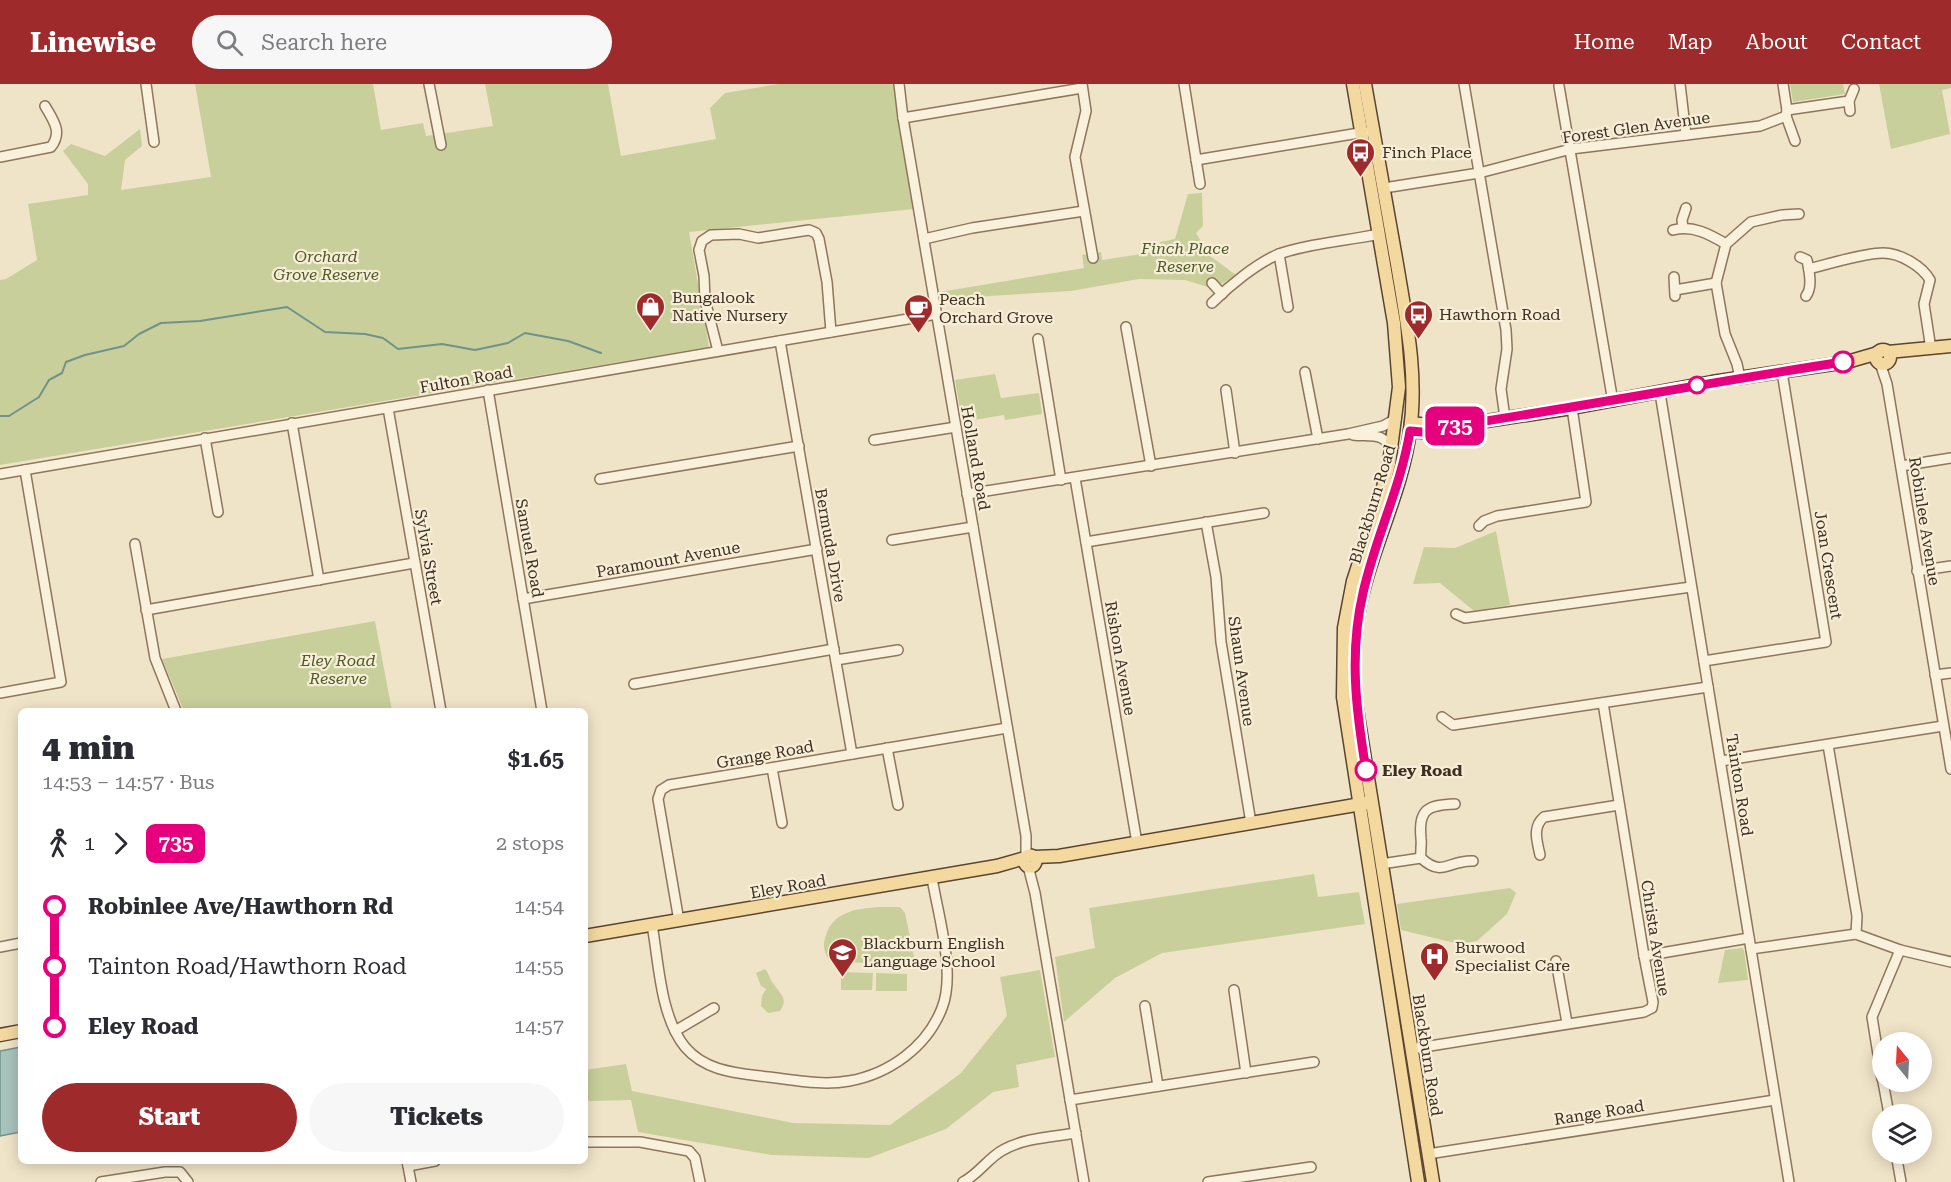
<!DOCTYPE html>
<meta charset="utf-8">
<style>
body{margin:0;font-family:"Roboto Serif",serif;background:#f7f7f7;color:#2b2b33;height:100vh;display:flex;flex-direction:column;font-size:22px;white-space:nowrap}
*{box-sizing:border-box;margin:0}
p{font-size:20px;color:#7c7c81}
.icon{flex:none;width:33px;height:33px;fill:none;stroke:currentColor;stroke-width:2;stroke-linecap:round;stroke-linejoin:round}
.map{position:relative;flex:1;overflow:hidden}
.panel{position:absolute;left:18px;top:624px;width:570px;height:456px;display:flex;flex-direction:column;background:#fff;border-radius:9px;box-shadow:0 3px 15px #0003}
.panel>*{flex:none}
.badge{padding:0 12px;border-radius:9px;font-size:21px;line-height:39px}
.needle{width:39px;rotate:342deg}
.tools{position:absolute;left:1872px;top:948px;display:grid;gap:12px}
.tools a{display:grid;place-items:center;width:60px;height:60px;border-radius:50%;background:#fff;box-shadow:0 3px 15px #0003;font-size:30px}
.map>.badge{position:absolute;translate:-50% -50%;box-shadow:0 0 0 3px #fff}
.legs{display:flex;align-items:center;gap:9px;height:66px;padding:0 24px;font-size:20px}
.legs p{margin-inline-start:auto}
.summary{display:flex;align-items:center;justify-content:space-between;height:102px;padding:0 24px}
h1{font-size:33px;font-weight:800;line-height:45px}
.button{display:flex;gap:12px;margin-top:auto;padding:12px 24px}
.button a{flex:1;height:69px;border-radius:36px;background:#9e2a2b;color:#fff;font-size:24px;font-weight:800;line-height:69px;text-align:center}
.button a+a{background:#f7f7f7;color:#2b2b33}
ul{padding:0 24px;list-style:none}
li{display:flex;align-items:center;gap:21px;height:60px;font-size:22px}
li i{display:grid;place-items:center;width:9px;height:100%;margin:0 8px;background:currentColor}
li i::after{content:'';width:15px;height:15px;margin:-8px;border:4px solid;border-radius:50%;background:#fff}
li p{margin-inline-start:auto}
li:first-child i{background:linear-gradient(#0000 50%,currentColor 0)}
li:last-child i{background:linear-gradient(currentColor 50%,#0000 0)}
header{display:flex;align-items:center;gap:36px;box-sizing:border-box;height:84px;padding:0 30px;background:#9e2a2b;color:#fff}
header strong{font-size:28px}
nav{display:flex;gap:33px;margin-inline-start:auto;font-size:21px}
.search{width:420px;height:54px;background:#f7f7f7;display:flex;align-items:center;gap:15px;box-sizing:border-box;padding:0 21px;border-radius:33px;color:#7c7c81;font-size:22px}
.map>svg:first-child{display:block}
.green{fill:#c9cf9b}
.water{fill:#a9c4bc;stroke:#6f938a;stroke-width:1.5}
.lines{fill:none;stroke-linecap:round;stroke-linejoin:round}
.stream{stroke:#6f938a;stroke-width:2}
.minor-casing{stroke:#8d765c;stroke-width:12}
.major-casing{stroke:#5b4430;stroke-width:15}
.minor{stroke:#faf1dc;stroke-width:9}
.major{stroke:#f3d9a0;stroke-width:12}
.line-1-casing{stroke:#fff;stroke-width:14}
.line-1{stroke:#e6007e;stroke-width:9}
.stop-1-dot{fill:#fff;stroke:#e6007e;stroke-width:3}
.labels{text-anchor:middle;stroke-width:4.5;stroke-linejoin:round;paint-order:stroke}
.street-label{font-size:16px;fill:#3d2e20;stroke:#f7eed8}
.poi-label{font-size:16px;fill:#3d2e20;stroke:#f7eed8;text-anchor:start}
.park-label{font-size:16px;font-style:italic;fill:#4d5a26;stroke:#f7eed8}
.stop-label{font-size:16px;font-weight:bold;fill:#3d2e20;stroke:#f7eed8;text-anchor:start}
</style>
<header>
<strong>Linewise</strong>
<div class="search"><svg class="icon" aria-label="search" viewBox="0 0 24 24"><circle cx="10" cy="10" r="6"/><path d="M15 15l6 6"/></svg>Search here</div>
<nav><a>Home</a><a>Map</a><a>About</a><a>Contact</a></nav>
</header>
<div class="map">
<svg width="1951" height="1098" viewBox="0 0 1951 1098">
<rect width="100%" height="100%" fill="#f0e4c8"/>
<!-- green -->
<g class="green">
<polygon points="195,0 373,0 381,46 423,39 426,52 493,42 485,0 608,0 621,72 716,55 710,24 725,9 778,0 893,0 914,125 689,148 709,263 0,381 0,196 6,195 37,176 28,120 88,111 88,100 63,67 71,60 105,72 140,45 142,62 125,76 121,106 211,93"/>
<polygon points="1790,0 1843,0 1845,10 1793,18"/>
<polygon points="1879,0 1951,0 1951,4 1942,6 1950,50 1891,65"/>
<polygon points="1202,109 1203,142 1196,149 1210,172 1236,191 1222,200 1215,196 1208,203 1185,196 1139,195 1071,207 989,212 942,218 940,208 1084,184 1082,171 1101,168 1102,176 1161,167 1160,158 1175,155 1188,110"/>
<polygon points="995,290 1001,314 1039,309 1042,330 1005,336 1004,331 962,338 955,296"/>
<polygon points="1496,447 1510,521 1474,527 1440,499 1413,500 1424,463 1455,464"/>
<polygon points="375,537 392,627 184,627 162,575"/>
<polygon points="1314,790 1318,813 1359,808 1365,840 1162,869 1115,894 1064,938 1055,873 1095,864 1089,824"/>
<polygon points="1510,804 1516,809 1507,830 1477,857 1459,860 1401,846 1397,820"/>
<path d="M900,823l5,6 9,44 -1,4 -5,3 -72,-2 -8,-4c-5,-8 -5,-15 -2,-23 9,-30 48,-28 74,-28z"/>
<polygon points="1742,864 1744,866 1748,896 1718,899 1725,866"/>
<path d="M765,885c4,5 5,10 8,14 7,11 16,15 7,28l-12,2 -7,-7 1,-10 4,-7 -5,-3 -5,-13z"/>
<polygon points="1040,886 1055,973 1016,981 1019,1003 993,1008 946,1045 869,1074 772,1071 638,1048 631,1016 590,1017 585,1015 585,986 626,980 632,1007 793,1039 890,1041 960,990 1007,932 1000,893"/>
<polygon points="841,888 873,889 872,906 841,906"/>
<polygon points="876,889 907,890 907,907 876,907"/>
</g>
<!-- water -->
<polygon class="water" points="21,963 21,1048 0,1052 0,967"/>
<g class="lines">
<!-- stream -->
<polyline class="stream" points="0,332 9,332 39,313 49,296 62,289 66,278 85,271 124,262 139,250 161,239 200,237 287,223 325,248 365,250 383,254 398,265 442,260 475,266 508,259 525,249 568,257 601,269"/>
<defs>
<g id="minor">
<polyline points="146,0 154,58"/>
<polyline points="429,0 441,61"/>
<polyline points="899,0 903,34 1026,752 1026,773"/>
<polyline points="1082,0 1086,27 1075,73 1093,174"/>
<polyline points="1184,0 1200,100"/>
<polyline points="1464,0 1506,246 1507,265 1501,305 1505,334"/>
<polyline points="1680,0 1686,51"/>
<polyline points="1783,0 1787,26 1786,32 1795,57"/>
<polyline points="1559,2 1613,318"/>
<polyline points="1787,26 1849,17"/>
<polyline points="1850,27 1849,17 1854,5"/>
<polyline points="903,34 1082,4"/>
<path d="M0,73l51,-10c12,-15 2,-27 -6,-41"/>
<polyline points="1196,76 1365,48"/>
<polyline points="1384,104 1479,89 1571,65 1760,42 1786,32"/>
<polyline points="1683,144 1682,136 1686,124"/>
<path d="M1673,146c20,-5 36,4 53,14"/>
<polyline points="924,155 972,144 1084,127"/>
<polyline points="1279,170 1288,223"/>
<path d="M1800,173l7,3c2,11 6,27 -1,36"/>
<path d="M1809,185c19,-5 55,-16 74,-16 17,0 39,13 47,27l-6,24 7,45"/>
<polyline points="1674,193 1675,212"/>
<polyline points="1212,199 1222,210"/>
<polyline points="1675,206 1716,199"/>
<path d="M1212,219c17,-17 45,-40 67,-49 31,-11 68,-13 100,-20"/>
<polyline points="1126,243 1151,382"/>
<polyline points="1038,255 1061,396"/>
<polyline points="780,257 852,670"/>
<polyline points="718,267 705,216 704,192 699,166 702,157 711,151 739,150 758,154 809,146 816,149 819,155 827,198 831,248"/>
<polyline points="1880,279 1887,300 1891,324 1951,685"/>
<polyline points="1305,288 1318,355"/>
<polyline points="1740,294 1737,280 1725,250 1716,199 1726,160 1751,138 1782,131 1799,130"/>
<polyline points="488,306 542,627"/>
<polyline points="1226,306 1235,369"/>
<polyline points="1660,309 1789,1098"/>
<polyline points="388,324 441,627"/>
<polyline points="292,339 319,496"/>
<path d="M1353,351c17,2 32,-4 38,16"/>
<polyline points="205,354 218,428"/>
<polyline points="874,356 956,343"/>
<polyline points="1901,382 1951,374"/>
<polyline points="0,390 937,230"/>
<polyline points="1075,394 1137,759"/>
<polyline points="600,395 799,362"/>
<polyline points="967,410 1348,350 1383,342 1396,335"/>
<polyline points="1206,438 1216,493 1221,558 1251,739"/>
<polyline points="1479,442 1484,437 1497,432 1586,418 1572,324"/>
<polyline points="892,456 973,443"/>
<polyline points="1086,458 1264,429"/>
<polyline points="135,460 155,574 176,627"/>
<polyline points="1917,487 1951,482"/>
<polyline points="523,515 817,465"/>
<polyline points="146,526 414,479"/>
<polyline points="1456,530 1465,534 1691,503"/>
<polyline points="836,576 898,566"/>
<polyline points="1704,577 1826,558 1782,288"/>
<polyline points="1935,591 1951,589"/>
<polyline points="634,600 834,565"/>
<polyline points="0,609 61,598 25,386"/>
<polyline points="1442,633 1453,641 1708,603"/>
<polyline points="1828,661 1857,832 1856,850"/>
<polyline points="887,664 898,721"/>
<polyline points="1721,677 1943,642"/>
<polyline points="772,684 782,739"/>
<path d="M1455,720c-27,1 -37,5 -34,34 1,7 -1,13 0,20 22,20 27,2 52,3"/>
<path d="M1540,771c-3,-14 -8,-28 4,-38l75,-12"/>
<polyline points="1381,780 1421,774"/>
<polyline points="1028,782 1035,809 1084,1098"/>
<polyline points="679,837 658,715 661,706 669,701 1007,644"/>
<path d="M652,841c7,38 8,91 33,122 21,25 53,26 83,30 26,3 55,9 81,4 40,-7 78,-34 93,-73 14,-35 -4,-93 -10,-130"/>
<polyline points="0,863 21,859"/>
<polyline points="1751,865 1856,850 1900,866 1951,878"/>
<polyline points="1644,872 1749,854"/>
<polyline points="1556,877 1567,939"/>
<polyline points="1234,906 1246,989"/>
<polyline points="1145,922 1158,1002"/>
<polyline points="675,947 714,924"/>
<polyline points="1411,965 1644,928 1652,924 1653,918 1644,872 1603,619"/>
<polyline points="1882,995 1872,933 1900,866"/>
<polyline points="1883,998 1889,1030"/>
<polyline points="1070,1016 1314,978"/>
<polyline points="585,1058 640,1058 689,1067 695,1074 700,1098"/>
<polyline points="1428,1070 1775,1016"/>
<polyline points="1896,1070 1901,1098"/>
<polyline points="407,1077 411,1098"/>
<polyline points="408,1082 435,1077"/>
<polyline points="101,1098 165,1088 180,1088 188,1098"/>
<path d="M963,1098c16,-8 25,-24 40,-32 21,-12 49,-13 73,-17"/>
<polyline points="1208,1098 1311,1083"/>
</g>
<g id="major">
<polyline points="1353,0 1394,239 1399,303 1389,380 1381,411 1353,497 1344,544 1343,613 1418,1098"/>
<path d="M1365,0c11,60 21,120 32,180 9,55 21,110 13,167 -7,54 -32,104 -46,157 -10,35 -11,73 -9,109l78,485"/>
<circle cx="1883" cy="273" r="7"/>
<polyline points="1888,268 1951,262"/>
<polyline points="1411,339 1446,343"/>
<polyline points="1410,347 1434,349 1447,343 1572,324 1712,298 1847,278 1878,269"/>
<circle cx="1030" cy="777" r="5.5"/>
<polyline points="1035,773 1059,772 1367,719"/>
<polyline points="585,852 997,782 1025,774"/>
<polyline points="0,951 21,947"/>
</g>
</defs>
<!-- minor casing -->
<use href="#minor" class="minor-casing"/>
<!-- major casing -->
<use href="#major" class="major-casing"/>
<!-- minor -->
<use href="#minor" class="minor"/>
<!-- major -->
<use href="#major" class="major"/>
</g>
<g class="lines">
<defs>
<path id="line-1" d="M1366,686c-10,-60 -17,-117 -3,-177 12,-55 38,-106 47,-162l24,2 13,-6c133,-20 264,-45 396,-65"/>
</defs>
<!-- line-1 casing -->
<use href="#line-1" class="line-1-casing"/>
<!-- line-1 -->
<use href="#line-1" class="line-1"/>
</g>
<!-- icons -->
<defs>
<symbol id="bus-pin" viewBox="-11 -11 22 30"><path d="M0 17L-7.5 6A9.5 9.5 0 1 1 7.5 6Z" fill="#9e2a2b" stroke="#f7eed8"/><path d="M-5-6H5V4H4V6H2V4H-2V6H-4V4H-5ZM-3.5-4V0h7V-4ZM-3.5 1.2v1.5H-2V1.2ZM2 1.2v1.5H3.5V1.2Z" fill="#fff"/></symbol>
<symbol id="shop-pin" viewBox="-11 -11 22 30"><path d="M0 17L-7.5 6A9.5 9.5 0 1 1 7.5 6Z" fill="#9e2a2b" stroke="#f7eed8"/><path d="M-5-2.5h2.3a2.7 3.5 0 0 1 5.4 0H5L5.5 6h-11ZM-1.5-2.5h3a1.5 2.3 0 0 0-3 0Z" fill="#fff"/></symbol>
<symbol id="cafe-pin" viewBox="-11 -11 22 30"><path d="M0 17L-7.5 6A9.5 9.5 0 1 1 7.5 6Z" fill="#9e2a2b" stroke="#f7eed8"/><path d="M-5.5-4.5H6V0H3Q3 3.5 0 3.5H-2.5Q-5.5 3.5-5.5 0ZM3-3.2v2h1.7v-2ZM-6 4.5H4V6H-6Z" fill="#fff"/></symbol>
<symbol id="school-pin" viewBox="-11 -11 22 30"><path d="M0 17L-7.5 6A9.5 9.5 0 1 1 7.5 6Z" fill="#9e2a2b" stroke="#f7eed8"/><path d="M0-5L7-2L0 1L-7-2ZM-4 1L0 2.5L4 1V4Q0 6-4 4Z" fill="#fff"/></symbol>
<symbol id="hospital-pin" viewBox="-11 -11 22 30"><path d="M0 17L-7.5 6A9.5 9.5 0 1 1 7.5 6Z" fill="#9e2a2b" stroke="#f7eed8"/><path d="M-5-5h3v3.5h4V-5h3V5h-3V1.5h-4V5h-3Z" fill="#fff"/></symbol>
</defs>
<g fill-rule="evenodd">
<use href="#bus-pin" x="1344" y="52" width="33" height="45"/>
<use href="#shop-pin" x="634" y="206" width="33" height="45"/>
<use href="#cafe-pin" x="902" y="208" width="33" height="45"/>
<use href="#bus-pin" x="1402" y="214" width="33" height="45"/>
<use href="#school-pin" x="826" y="852" width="33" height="45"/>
<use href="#hospital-pin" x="1418" y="856" width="33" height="45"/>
</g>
<!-- markers -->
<g class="stop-1-dot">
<circle cx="1843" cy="278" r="10"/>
<circle cx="1697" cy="301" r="8"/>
<circle cx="1366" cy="686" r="10"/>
</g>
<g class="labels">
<!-- street labels -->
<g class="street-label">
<text transform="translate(1636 43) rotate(-8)" y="6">Forest Glen Avenue</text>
<text transform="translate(466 295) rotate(-10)" y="6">Fulton Road</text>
<text transform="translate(976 374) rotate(80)" y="6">Holland Road</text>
<text transform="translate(1372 420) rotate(-73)" y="6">Blackburn Road</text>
<text transform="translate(1925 437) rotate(81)" y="6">Robinlee Avenue</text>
<text transform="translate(831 461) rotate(80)" y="6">Bermuda Drive</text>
<text transform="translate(530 464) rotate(80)" y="6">Samuel Road</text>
<text transform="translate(429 473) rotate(80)" y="6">Sylvia Street</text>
<text transform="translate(668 475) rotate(-10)" y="6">Paramount Avenue</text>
<text transform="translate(1829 481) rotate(81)" y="6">Joan Crescent</text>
<text transform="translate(1121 574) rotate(80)" y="6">Rishon Avenue</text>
<text transform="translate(1242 587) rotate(82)" y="6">Shaun Avenue</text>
<text transform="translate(765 670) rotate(-10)" y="6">Grange Road</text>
<text transform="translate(1740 701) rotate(81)" y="6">Tainton Road</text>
<text transform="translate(788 802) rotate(-10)" y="6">Eley Road</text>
<text transform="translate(1656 854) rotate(81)" y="6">Christa Avenue</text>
<text transform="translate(1428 971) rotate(81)" y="6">Blackburn Road</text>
<text transform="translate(1599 1028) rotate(-9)" y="6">Range Road</text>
</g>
<!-- poi labels -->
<g class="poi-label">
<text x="1382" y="74">Finch Place</text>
<text x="672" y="219">Bungalook<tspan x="672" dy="18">Native Nursery</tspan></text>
<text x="939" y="221">Peach<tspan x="939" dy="18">Orchard Grove</tspan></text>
<text x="1439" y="236">Hawthorn Road</text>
<text x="863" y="865">Blackburn English<tspan x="863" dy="18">Language School</tspan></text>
<text x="1455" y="869">Burwood<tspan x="1455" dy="18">Specialist Care</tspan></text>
</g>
<!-- park labels -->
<g class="park-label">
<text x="1185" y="170">Finch Place<tspan x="1185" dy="18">Reserve</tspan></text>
<text x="326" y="178">Orchard<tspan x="326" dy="18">Grove Reserve</tspan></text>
<text x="338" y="582">Eley Road<tspan x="338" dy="18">Reserve</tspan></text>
</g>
<!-- stop labels -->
<g class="stop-label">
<text x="1382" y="692">Eley Road</text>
</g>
</g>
</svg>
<div class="tools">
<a><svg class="needle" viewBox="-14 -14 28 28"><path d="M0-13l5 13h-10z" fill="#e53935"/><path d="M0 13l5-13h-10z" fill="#7c7c81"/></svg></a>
<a><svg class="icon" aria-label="layers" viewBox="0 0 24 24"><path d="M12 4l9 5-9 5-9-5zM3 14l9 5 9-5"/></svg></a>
</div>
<b class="badge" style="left:1455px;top:342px;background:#e6007e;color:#fff">735</b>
<section class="panel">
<div class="summary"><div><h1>4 min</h1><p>14:53 – 14:57 · Bus</p></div><b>$1.65</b></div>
<div class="legs"><svg class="icon" aria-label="walk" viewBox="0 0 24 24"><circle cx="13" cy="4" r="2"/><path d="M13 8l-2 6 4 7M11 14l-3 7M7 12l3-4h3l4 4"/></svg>1<svg class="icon" aria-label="forward" viewBox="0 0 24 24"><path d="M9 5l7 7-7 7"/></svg><b class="badge" style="background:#e6007e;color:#fff">735</b><p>2 stops</p></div>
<ul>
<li><i style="color:#e6007e"></i><b>Robinlee Ave/Hawthorn Rd</b><p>14:54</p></li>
<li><i style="color:#e6007e"></i><span>Tainton Road/Hawthorn Road</span><p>14:55</p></li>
<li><i style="color:#e6007e"></i><b>Eley Road</b><p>14:57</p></li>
</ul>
<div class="button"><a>Start</a><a>Tickets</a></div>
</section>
</div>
